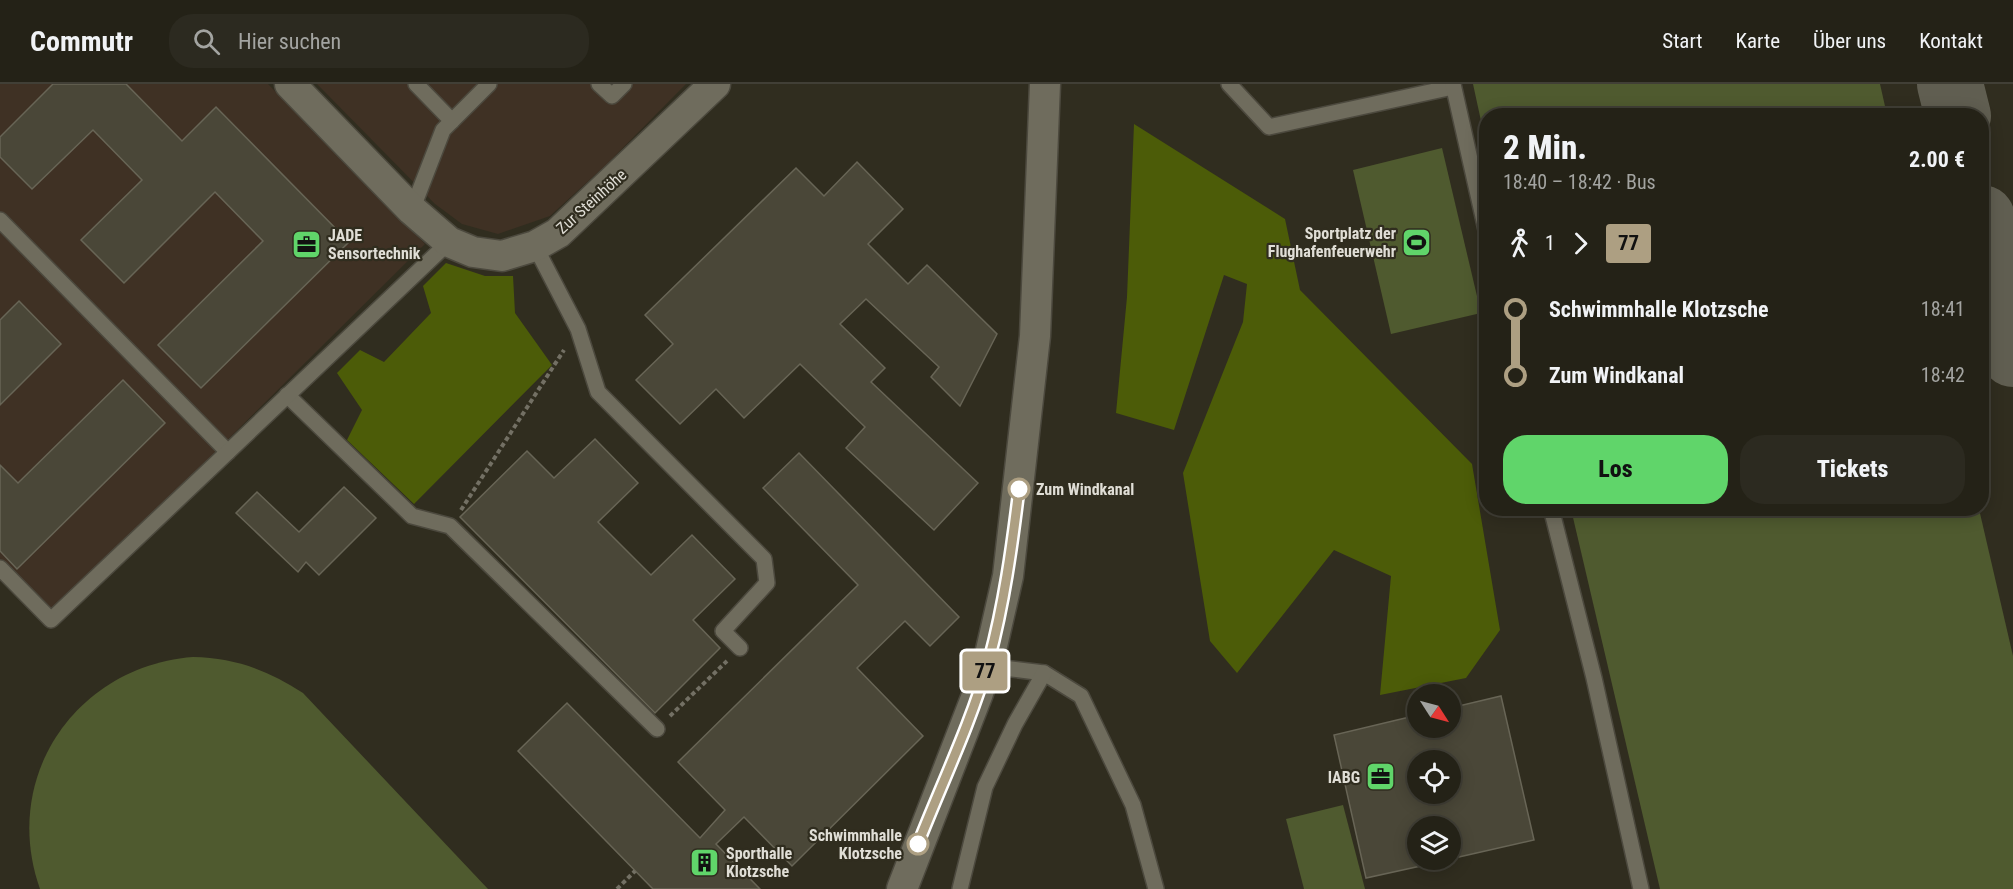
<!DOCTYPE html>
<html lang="de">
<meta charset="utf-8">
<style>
body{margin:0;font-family:"Roboto Condensed",sans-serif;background:#2c2a20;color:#f1f3f6;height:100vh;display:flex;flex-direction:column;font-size:22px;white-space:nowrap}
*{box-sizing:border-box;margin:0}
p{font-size:20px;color:#a3a4a1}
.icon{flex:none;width:33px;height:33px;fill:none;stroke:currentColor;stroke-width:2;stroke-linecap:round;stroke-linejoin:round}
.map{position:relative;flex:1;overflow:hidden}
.sheet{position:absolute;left:1479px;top:24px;width:510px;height:408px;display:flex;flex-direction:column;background:#242217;border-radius:24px;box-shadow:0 3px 15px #0003,0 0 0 2px #413f36}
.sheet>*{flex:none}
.badge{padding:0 12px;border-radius:4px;font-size:21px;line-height:39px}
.needle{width:39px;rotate:126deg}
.buttons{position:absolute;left:1407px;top:600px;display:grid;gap:12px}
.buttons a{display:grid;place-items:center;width:54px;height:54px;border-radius:50%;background:#242217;box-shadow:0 3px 15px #0003,0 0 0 2px #413f36;font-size:30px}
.map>.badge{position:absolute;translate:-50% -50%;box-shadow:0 0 0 3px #fff}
.legs{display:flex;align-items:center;gap:9px;height:66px;padding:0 24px;font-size:20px}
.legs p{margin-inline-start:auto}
.overview{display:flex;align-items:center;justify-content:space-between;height:102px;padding:0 24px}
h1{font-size:33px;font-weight:800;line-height:45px}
.button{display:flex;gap:12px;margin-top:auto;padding:12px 24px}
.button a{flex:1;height:69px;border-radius:24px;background:#60d56a;color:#111;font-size:24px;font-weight:800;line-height:69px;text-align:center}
.button a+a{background:#2c2a20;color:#f1f3f6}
ul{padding:0 24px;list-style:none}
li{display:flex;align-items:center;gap:21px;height:66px;font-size:22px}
li i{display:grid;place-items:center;width:9px;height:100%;margin:0 8px;background:currentColor}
li i::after{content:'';width:15px;height:15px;margin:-8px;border:4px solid;border-radius:50%;background:#242217}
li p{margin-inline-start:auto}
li:first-child i{background:linear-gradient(#0000 50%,currentColor 0)}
li:last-child i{background:linear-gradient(currentColor 50%,#0000 0)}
header{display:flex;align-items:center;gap:36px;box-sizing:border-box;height:84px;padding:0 30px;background:#242217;border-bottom:2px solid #413f36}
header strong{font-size:28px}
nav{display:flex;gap:33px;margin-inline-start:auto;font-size:21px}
.search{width:420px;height:54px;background:#2c2a20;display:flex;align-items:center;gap:15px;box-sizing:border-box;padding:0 21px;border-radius:24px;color:#a3a4a1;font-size:22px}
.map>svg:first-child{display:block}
.commercial{fill:#3f3124}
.green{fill:#4f5a2f}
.forest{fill:#4c5c08}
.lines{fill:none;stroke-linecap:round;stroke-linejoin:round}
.taxiway{stroke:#605e51;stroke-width:66}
.building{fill:#4a4738;stroke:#686556;stroke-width:1.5;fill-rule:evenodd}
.lane-casing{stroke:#4c493e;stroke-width:18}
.street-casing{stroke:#4c493e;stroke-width:33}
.path{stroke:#737064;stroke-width:4;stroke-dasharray:4.5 3;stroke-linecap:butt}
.lane{stroke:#6f6c5d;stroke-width:15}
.street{stroke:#6f6c5d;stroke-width:30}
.line-1-casing{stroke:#fff;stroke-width:14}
.line-1{stroke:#ad9f82;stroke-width:9}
.stop-1-dot{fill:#fff;stroke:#ad9f82;stroke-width:3}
.labels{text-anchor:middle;stroke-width:4.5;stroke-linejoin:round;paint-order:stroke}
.street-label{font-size:16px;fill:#e0ded6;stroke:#302d1f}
.poi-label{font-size:16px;font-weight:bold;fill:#e0ded6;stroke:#302d1f;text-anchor:end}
.stop-label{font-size:16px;font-weight:bold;fill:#e0ded6;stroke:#302d1f;text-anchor:start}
</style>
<header>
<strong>Commutr</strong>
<div class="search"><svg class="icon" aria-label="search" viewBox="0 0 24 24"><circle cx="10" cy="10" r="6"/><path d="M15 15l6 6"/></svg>Hier suchen</div>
<nav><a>Start</a><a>Karte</a><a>Über uns</a><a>Kontakt</a></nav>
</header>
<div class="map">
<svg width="2013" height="805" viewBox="0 0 2013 805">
<rect width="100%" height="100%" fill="#302d1f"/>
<!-- commercial -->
<g class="commercial">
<polygon points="0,0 268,0 425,160 60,522 49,525 0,476"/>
<polygon points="317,0 686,0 607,80 550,132 498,150 462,140 435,120"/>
</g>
<!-- green -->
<g class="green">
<polygon points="1473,0 1880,0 1887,31 1486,32 1486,60"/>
<polygon points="1442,64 1481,229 1391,250 1353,86"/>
<polygon points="1571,425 1979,425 2013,572 2013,805 1660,805"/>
<path d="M193,573c42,1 75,13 110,36l185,196h-448c-40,-113 37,-223 153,-232z"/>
<polygon points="1343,721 1365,805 1304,805 1286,735"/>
</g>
<!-- forest -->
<g class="forest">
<polygon points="1134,40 1285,135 1300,206 1472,380 1500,546 1466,594 1380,611 1391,492 1334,466 1237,589 1210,557 1183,389 1243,238 1247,200 1224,191 1174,346 1116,329 1127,213"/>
<polygon points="446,179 485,192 513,192 515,229 552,281 414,420 347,356 362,326 337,289 360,266 384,278 431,229 423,202"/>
</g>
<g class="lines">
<!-- taxiway -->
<g class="taxiway">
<polyline points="1950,0 1958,32"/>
<polyline points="1982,134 2013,270"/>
</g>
</g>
<!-- building -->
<g class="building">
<polygon points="53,0 126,0 182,57 216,23 349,158 201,304 158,261 263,157 215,108 124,199 81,156 142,96 93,46 32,105 0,73 0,53"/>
<polygon points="857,78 903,125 868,160 908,200 927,181 997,250 960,322 931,293 939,283 866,215 840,240 885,284 871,298 978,399 934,446 846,364 865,343 800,280 744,334 716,305 680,340 636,296 673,260 645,231 796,84 824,112"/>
<polygon points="19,217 61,260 0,321 0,236"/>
<polygon points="123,296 165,339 17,485 0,467 0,381 18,399"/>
<polygon points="595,355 638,399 598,438 651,491 692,451 735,495 693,536 720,564 655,629 460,433 527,367 554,394"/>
<polygon points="799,369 959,533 930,562 905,537 857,584 923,652 792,782 744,733 716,760 760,805 653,805 518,667 567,619 700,754 725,726 678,678 858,501 763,404"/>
<polygon points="344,403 376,434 319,491 306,478 298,488 236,429 257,408 299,448"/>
<path d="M1501,612l33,144 -84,19v-33h-32v34h30l-82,18 -32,-143 84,-20v13h32v-20zM1418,676h32v34h-32z"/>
</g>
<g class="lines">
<defs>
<g id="lane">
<polyline points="416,0 452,37"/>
<polyline points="599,0 612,12 624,0"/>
<polyline points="1229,0 1269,43 1453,3"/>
<polyline points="1453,0 1486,146"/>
<polyline points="412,126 443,46 489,0"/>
<polyline points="0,136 228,368"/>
<polyline points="535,162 578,245 598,308 764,475 767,499 723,547 740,564"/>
<polyline points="287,311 412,432 450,442 657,645"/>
<polyline points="1551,424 1594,594 1641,805"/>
<polyline points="0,484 51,536 449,158"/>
<polyline points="987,582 1044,589 1081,612 1133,721 1156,805"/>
<polyline points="960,805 985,703 1015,640 1044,589"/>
</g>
<g id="street">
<polyline points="290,0 412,126 449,158 473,168 502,172 535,162 558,149 715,0"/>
<polyline points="902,805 978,609 989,575 1008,492 1035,252 1045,0"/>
</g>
</defs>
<!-- lane casing -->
<use href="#lane" class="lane-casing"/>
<!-- street casing -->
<use href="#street" class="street-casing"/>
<!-- path -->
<g class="path">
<polyline points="461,426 564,266"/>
<polyline points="670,632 727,577"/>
<polyline points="617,805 635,787"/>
</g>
<!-- lane -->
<use href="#lane" class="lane"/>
<!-- street -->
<use href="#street" class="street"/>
</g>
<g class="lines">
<defs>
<path id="line-1" d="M918,760c24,-61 53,-121 71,-184 15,-56 23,-113 30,-171"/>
</defs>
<!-- line-1 casing -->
<use href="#line-1" class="line-1-casing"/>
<!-- line-1 -->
<use href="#line-1" class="line-1"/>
</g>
<!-- icons -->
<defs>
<symbol id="stadium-square" viewBox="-11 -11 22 22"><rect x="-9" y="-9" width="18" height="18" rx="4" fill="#60d56a" stroke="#302d1f"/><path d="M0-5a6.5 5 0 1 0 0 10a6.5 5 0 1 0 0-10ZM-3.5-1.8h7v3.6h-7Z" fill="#111"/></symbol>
<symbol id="office-square" viewBox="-11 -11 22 22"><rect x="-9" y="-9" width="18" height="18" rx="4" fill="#60d56a" stroke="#302d1f"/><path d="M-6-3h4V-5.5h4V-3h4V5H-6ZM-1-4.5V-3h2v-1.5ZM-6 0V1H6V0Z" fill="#111"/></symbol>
<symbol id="building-square" viewBox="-11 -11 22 22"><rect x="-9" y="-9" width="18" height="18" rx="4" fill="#60d56a" stroke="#302d1f"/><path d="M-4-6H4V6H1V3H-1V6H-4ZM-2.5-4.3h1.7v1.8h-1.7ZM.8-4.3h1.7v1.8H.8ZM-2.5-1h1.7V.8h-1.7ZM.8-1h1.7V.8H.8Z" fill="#111"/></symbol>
</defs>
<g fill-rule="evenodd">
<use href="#stadium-square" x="1400" y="142" width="33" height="33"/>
<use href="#office-square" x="290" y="144" width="33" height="33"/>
<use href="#office-square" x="1364" y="676" width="33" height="33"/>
<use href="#building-square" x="688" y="762" width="33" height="33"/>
</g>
<!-- markers -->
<g class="stop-1-dot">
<circle cx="1019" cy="405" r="10"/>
<circle cx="918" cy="760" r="10"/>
</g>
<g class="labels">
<!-- street labels -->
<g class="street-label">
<text transform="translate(591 117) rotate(-42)" y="6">Zur Steinhöhe</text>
</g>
<!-- poi labels -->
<g class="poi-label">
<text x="1396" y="155">Sportplatz der<tspan x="1396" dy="18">Flughafenfeuerwehr</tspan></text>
<text x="328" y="157" text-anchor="start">JADE<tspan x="328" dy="18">Sensortechnik</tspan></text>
<text x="1360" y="699">IABG</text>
<text x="726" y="775" text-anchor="start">Sporthalle<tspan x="726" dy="18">Klotzsche</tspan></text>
</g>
<!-- stop labels -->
<g class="stop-label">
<text x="1036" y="411">Zum Windkanal</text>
<text x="902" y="757" text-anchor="end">Schwimmhalle<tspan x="902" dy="18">Klotzsche</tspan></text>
</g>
</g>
</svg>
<div class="buttons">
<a><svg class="needle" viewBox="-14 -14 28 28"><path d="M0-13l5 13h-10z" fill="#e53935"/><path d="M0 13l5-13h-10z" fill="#a3a4a1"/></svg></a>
<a><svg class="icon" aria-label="locate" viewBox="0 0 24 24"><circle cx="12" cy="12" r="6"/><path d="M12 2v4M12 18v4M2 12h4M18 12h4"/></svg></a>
<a><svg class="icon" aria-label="layers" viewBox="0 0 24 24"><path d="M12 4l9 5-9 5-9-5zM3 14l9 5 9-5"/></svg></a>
</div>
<b class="badge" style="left:985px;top:587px;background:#ad9f82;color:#111">77</b>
<section class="sheet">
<div class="overview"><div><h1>2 Min.</h1><p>18:40 – 18:42 · Bus</p></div><b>2.00 €</b></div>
<div class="legs"><svg class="icon" aria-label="walk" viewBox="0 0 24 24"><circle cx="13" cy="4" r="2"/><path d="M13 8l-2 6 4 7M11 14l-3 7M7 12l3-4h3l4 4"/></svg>1<svg class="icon" aria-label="forward" viewBox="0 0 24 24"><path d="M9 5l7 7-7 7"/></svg><b class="badge" style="background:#ad9f82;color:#111">77</b></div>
<ul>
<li><i style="color:#ad9f82"></i><b>Schwimmhalle Klotzsche</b><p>18:41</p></li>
<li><i style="color:#ad9f82"></i><b>Zum Windkanal</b><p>18:42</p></li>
</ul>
<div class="button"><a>Los</a><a>Tickets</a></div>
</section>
</div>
